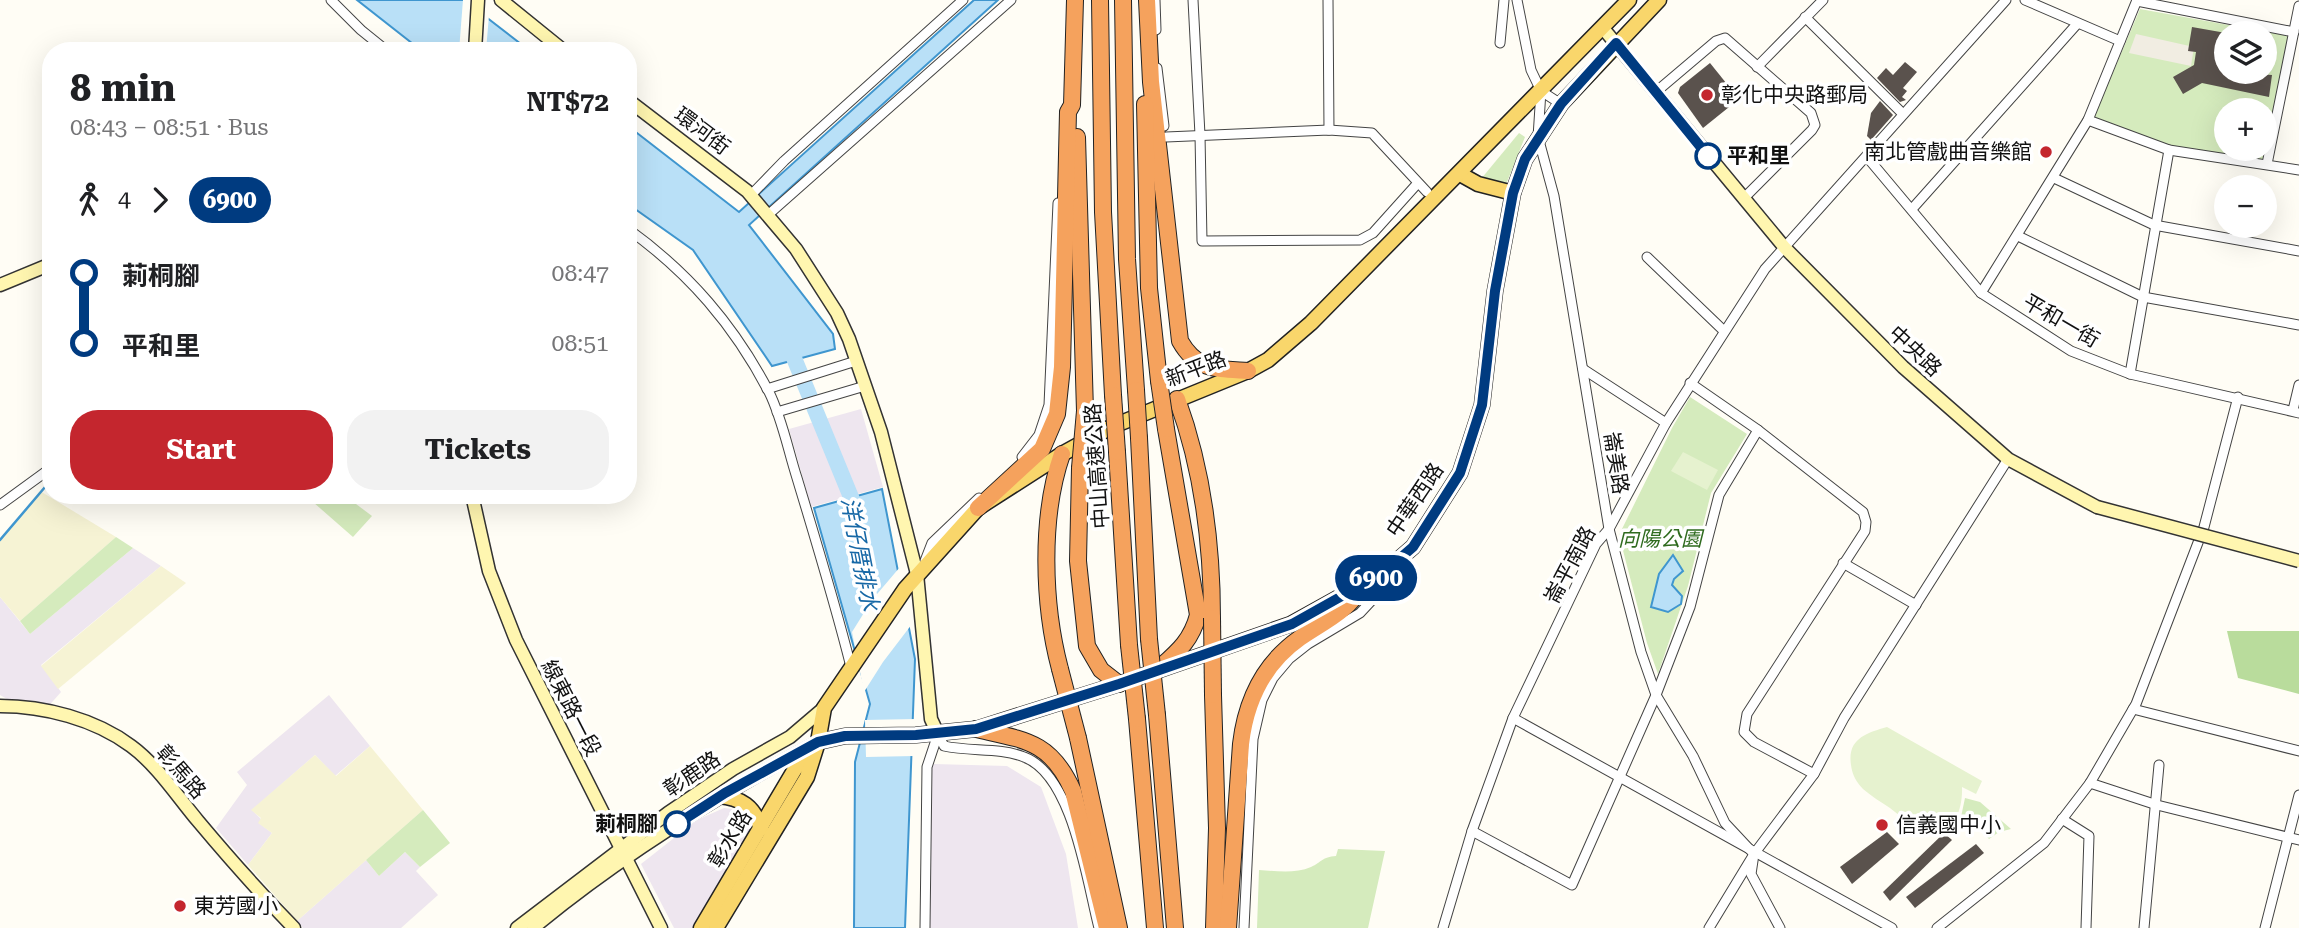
<!DOCTYPE html>
<meta charset="utf-8">
<style>
body{margin:0;font-family:"Roboto Serif","Noto Sans TC",serif;background:#f2f2f2;color:#202124;height:100vh;display:flex;flex-direction:column;font-size:26px;white-space:nowrap}
*{box-sizing:border-box;margin:0}
p{font-size:23px;color:#757577}
.icon{flex:none;width:38px;height:38px;fill:none;stroke:currentColor;stroke-width:2;stroke-linecap:round;stroke-linejoin:round}
.map{position:relative;flex:1;overflow:hidden}
.side{position:absolute;left:42px;top:42px;width:595px;height:462px;display:flex;flex-direction:column;background:#fff;border-radius:28px;box-shadow:0 7px 28px #0002}
.side>*{flex:none}
.badge{padding:0 14px;border-radius:23px;font-size:24px;line-height:46px}
.controls{position:absolute;left:2214px;top:21px;display:grid;gap:14px}
.controls a{display:grid;place-items:center;width:63px;height:63px;border-radius:50%;background:#fff;box-shadow:0 7px 28px #0002;font-size:35px}
.map>.badge{position:absolute;translate:-50% -50%;box-shadow:0 0 0 4px #fff}
.legs{display:flex;align-items:center;gap:10px;height:77px;padding:0 28px;font-size:23px}
.legs p{margin-inline-start:auto}
.headline{display:flex;align-items:center;justify-content:space-between;height:119px;padding:0 28px}
h1{font-size:38px;font-weight:700;line-height:52px}
.primary-button{display:flex;gap:14px;margin-top:auto;padding:14px 28px}
.primary-button a{flex:1;height:80px;border-radius:28px;background:#c4262e;color:#fff;font-size:28px;font-weight:700;line-height:80px;text-align:center}
.primary-button a+a{background:#f2f2f2;color:#202124}
ul{padding:0 28px;list-style:none}
li{display:flex;align-items:center;gap:24px;height:70px;font-size:26px}
li i{display:grid;place-items:center;width:10px;height:100%;margin:0 9px;background:currentColor}
li i::after{content:'';width:18px;height:18px;margin:-9px;border:5px solid;border-radius:50%;background:#fff}
li p{margin-inline-start:auto}
li:first-child i{background:linear-gradient(#0000 50%,currentColor 0)}
li:last-child i{background:linear-gradient(currentColor 50%,#0000 0)}
.map>svg:first-child{display:block}
.industrial{fill:#eee6ef}
.farmland{fill:#f6f3d4}
.green{fill:#d5ebbd;fill-rule:evenodd}
.forest{fill:#b9dc9c}
.pitch{fill:#e6f2cf}
.plaza{fill:#f1ede2}
.water{fill:#b9e0f7;stroke:#3f96cf;stroke-width:2}
.pier{fill:#fffdf5}
.lines{fill:none;stroke-linecap:round;stroke-linejoin:round}
.stream{stroke:#3f96cf;stroke-width:2.5}
.river{stroke:#b9e0f7;stroke-width:16}
.building{fill:#5a524d}
.street-casing{stroke:#444;stroke-width:11}
.secondary-casing{stroke:#333;stroke-width:15}
.primary-casing{stroke:#222;stroke-width:17}
.highway-casing{stroke:#222;stroke-width:18}
.street{stroke:#fff;stroke-width:9}
.secondary{stroke:#fff6b0;stroke-width:12}
.primary{stroke:#f9d66b;stroke-width:14}
.highway{stroke:#f5a25d;stroke-width:16}
.secondary-bridge-casing{stroke:#333;stroke-width:15;stroke-linecap:butt}
.highway-bridge-casing{stroke:#222;stroke-width:18;stroke-linecap:butt}
.secondary-bridge{stroke:#fff6b0;stroke-width:12}
.highway-bridge{stroke:#f5a25d;stroke-width:16}
.line-1-casing{stroke:#fff;stroke-width:16}
.line-1{stroke:#003b80;stroke-width:10}
.poi-dot{fill:#c4262e;stroke:#fff;stroke-width:2.5}
.stop-1-dot{fill:#fff;stroke:#003b80;stroke-width:3.5}
.labels{text-anchor:middle;stroke-width:7;stroke-linejoin:round;paint-order:stroke}
.poi-label{font-size:21px;fill:#111;stroke:#fff;text-anchor:start}
.street-label{font-size:21px;fill:#111;stroke:#fff}
.stop-label{font-size:21px;font-weight:bold;fill:#111;stroke:#fff;text-anchor:start}
.park-label{font-size:21px;font-style:italic;fill:#2f6b1f;stroke:#fff}
.water-label{font-size:23px;font-style:italic;fill:#1768a6;stroke:#fff}
</style>
<div class="map">
<svg width="2299" height="928" viewBox="0 0 2299 928">
<rect width="100%" height="100%" fill="#fffdf5"/>
<!-- industrial -->
<g class="industrial">
<polygon points="861,409 883,487 811,507 789,429"/>
<polygon points="133,548 161,566 41,665 61,692 46,709 14,703 0,695 0,597 30,634"/>
<polygon points="329,695 370,746 335,776 315,755 252,810 261,819 259,823 272,833 248,865 216,828 247,785 237,772"/>
<polygon points="934,764 1007,766 1041,787 1066,854 1078,928 927,928 930,770"/>
<polygon points="724,808 733,809 745,815 754,830 699,928 674,928 641,864 697,820"/>
<polygon points="405,852 420,867 416,871 438,895 401,928 303,928 297,921 366,860 379,876"/>
</g>
<!-- farmland -->
<g class="farmland">
<polygon points="40,491 116,537 20,621 0,597 0,541"/>
<polygon points="161,566 186,583 58,689 41,666"/>
<polygon points="370,746 423,810 297,921 248,865 272,833 258,823 261,818 251,810 315,755 336,776"/>
</g>
<!-- green -->
<g class="green">
<path d="M2140,9l150,27 -25,125 -95,-14 -76,-30zM2226,33h38v39h-38zM2226,110h38v39h-38z"/>
<polygon points="1519,133 1525,137 1505,187 1481,179"/>
<polygon points="1690,397 1747,434 1711,493 1688,586 1658,674 1647,643 1619,535 1672,428"/>
<polygon points="305,495 344,495 372,516 353,537"/>
<polygon points="116,537 133,548 30,634 20,621"/>
<polygon points="1965,798 1980,802 2011,829 1999,832 1989,839 1979,828 1974,830 1961,817"/>
<polygon points="423,810 450,843 420,867 405,852 379,876 366,860"/>
<path d="M1338,849l47,2 -17,77h-111l2,-58c17,1 36,4 52,-3 11,-5 11,-10 25,-11z"/>
</g>
<!-- forest -->
<polygon class="forest" points="2227,631 2299,631 2299,694 2238,678"/>
<!-- pitch -->
<g class="pitch">
<polygon points="1683,452 1718,470 1707,490 1671,471"/>
<path d="M1887,727l95,54 -6,13 -14,-7c1,28 -12,54 -45,40 -9,-4 -19,-13 -27,-19 -9,-6 -19,-12 -27,-19 -7,-7 -11,-15 -12,-24 -4,-26 15,-32 36,-38z"/>
</g>
<!-- plaza -->
<polygon class="plaza" points="2136,34 2194,47 2191,66 2129,53"/>
<!-- water -->
<g class="water">
<polygon points="357,0 464,0 530,51 422,51"/>
<polygon points="974,0 998,0 749,225 833,334 835,349 772,366 693,250 628,204 628,126 739,212"/>
<polygon points="882,489 915,659 905,928 854,928 855,762 870,704 814,508"/>
<polygon points="1673,555 1683,571 1674,579 1672,585 1682,596 1681,604 1668,612 1651,607 1659,574"/>
</g>
<!-- pier -->
<g class="pier">
<polygon points="463,0 470,0 489,15 486,51 459,51"/>
<polygon points="900,567 912,624 883,662 864,692 852,632 872,600"/>
<polygon points="916,719 914,756 866,757 865,720"/>
</g>
<g class="lines">
<!-- stream -->
<polyline class="stream" points="0,540 51,480"/>
<!-- river -->
<polyline class="river" points="787,341 853,502 856,519"/>
</g>
<!-- building -->
<g class="building">
<polygon points="2192,27 2226,33 2226,72 2272,75 2269,97 2202,83 2183,94 2173,77 2194,65 2196,52 2188,51"/>
<polygon points="1905,62 1917,72 1903,88 1907,91 1902,97 1906,100 1900,102 1877,78 1886,68 1893,75"/>
<polygon points="1710,63 1739,99 1703,128 1678,93 1680,87"/>
<polygon points="1880,101 1893,115 1871,140 1867,136 1871,113"/>
<polygon points="1887,832 1899,844 1852,884 1840,867"/>
<polygon points="1944,833 1952,840 1890,901 1883,892"/>
<polygon points="1976,844 1984,853 1915,908 1906,897"/>
</g>
<g class="lines">
<defs>
<g id="street">
<polyline points="331,0 361,30 387,51"/>
<polyline points="1155,0 1156,30"/>
<polyline points="1193,0 1200,135 1202,241 1360,240 1373,233 1417,184"/>
<polyline points="1328,0 1329,130"/>
<polyline points="1517,0 1531,70 1541,91 1561,104"/>
<polyline points="2025,0 2120,41"/>
<polyline points="2137,1 2294,32"/>
<polyline points="1805,17 1903,114"/>
<polyline points="1500,43 1504,0"/>
<polyline points="1757,67 1823,0"/>
<polyline points="1157,68 1164,126"/>
<polyline points="1541,91 1538,137 1554,196 1609,529 1641,652 1656,695 1693,756 1725,823 1754,854 1751,874 1780,928"/>
<polyline points="1657,91 1716,41 1725,38 1811,113 1815,125 1812,130 1743,199"/>
<polyline points="2088,120 2169,150 2299,170"/>
<polyline points="1166,137 1329,130 1372,133 1427,192"/>
<polyline points="1867,157 1981,293 2071,351 2130,374 2299,413"/>
<polyline points="2267,164 2299,6"/>
<polyline points="2054,178 2154,225 2299,251"/>
<polyline points="751,195 784,161 963,0"/>
<polyline points="1912,209 2077,24"/>
<polyline points="769,214 1011,0"/>
<path d="M628,229c61,44 106,96 141,163 13,26 19,58 28,86 19,63 38,125 54,189"/>
<polyline points="2018,236 2143,297 2299,325"/>
<polyline points="1647,257 1724,331"/>
<polyline points="1981,293 2088,120 2137,0"/>
<polyline points="1583,369 1666,423"/>
<polyline points="2130,374 2169,150"/>
<polyline points="1690,383 1758,430 1863,512 1866,522 1865,531 1747,714 1744,732 1754,742 1814,774"/>
<polyline points="767,389 856,361"/>
<polyline points="2293,410 2299,385"/>
<polyline points="777,412 865,386"/>
<polyline points="1022,457 1039,435 1049,405 1058,203"/>
<polyline points="0,505 51,468"/>
<polyline points="925,561 932,543 979,498"/>
<polyline points="1843,563 1916,605"/>
<polyline points="2133,709 2299,751"/>
<polyline points="1513,718 1892,928"/>
<path d="M938,734l6,12c27,6 55,1 80,11 49,18 63,125 75,171"/>
<polyline points="2090,783 2157,805 2299,840"/>
<polyline points="2062,819 2089,836 2086,928"/>
<polyline points="1472,831 1572,885 1656,695 1690,607 1719,495 1758,430"/>
<polyline points="925,928 927,767 938,734"/>
<polyline points="1244,928 1253,739 1262,700 1273,678 1289,659 1308,644 1360,613 1374,598 1383,573"/>
<polyline points="1443,928 1472,831 1513,718 1596,544 1609,529 1666,423 1765,269 2006,0"/>
<polyline points="1709,928 1754,854 1814,774 1844,718 2008,459"/>
<polyline points="1937,928 2044,843 2090,783 2136,704 2204,527 2238,397"/>
<polyline points="2144,928 2159,765"/>
<polyline points="2265,928 2299,795"/>
</g>
<g id="secondary">
<polyline points="501,0 564,51"/>
<polyline points="1602,27 1785,248 1903,367 2008,459 2097,507"/>
<polyline points="475,51 478,0"/>
<polyline points="628,100 747,191 796,249 837,313 849,339 881,432 917,574 931,719 938,734"/>
<polyline points="0,285 51,264"/>
<polyline points="472,495 489,571 516,640 661,928"/>
<path d="M0,706c44,0 95,13 131,40 26,19 46,50 67,75 31,37 62,72 96,107"/>
<polyline points="517,928 668,813 733,769 790,737 824,708"/>
<path d="M533,928c87,-72 184,-132 283,-185"/>
</g>
<g id="primary">
<polyline points="1460,174 1478,184 1513,193"/>
<polyline points="818,742 845,736 916,735 976,729 1119,684 1291,624 1383,573 1413,547 1460,473 1482,405 1495,291 1513,193 1525,159 1561,104 1659,0"/>
<path d="M719,796c22,2 35,10 42,33"/>
<polyline points="701,928 795,769 813,748"/>
<polyline points="716,928 807,777 818,742 824,708 905,589 978,508 1062,454 1111,427 1248,371 1268,360 1311,323 1629,0"/>
</g>
<g id="highway">
<polyline points="1100,0 1103,212 1113,395"/>
<polyline points="1123,0 1127,259 1136,390"/>
<path d="M1147,0l4,82 29,259c17,30 37,28 68,30"/>
<polyline points="1145,104 1149,288 1159,381"/>
<polyline points="1077,137 1085,411"/>
<path d="M1177,399c26,71 35,143 35,219"/>
<polyline points="1139,438 1149,639"/>
<polyline points="1117,452 1129,645"/>
<polyline points="1080,468 1078,561 1087,646 1101,670 1119,684"/>
<polyline points="978,508 1042,449 1057,414 1062,367 1068,112 1072,105 1075,0"/>
<path d="M1060,669c-17,-64 -20,-152 2,-215"/>
<path d="M1156,671c20,-18 35,-29 42,-56l-32,-186"/>
<polyline points="1213,695 1217,828 1214,928"/>
<polyline points="1157,715 1175,928"/>
<polyline points="1137,719 1155,928"/>
<path d="M976,729c49,11 75,12 97,62l34,137"/>
<polyline points="1078,738 1119,928"/>
<path d="M1228,928l13,-184c5,-43 22,-80 59,-106 23,-16 49,-27 62,-52"/>
</g>
</defs>
<!-- street casing -->
<use href="#street" class="street-casing"/>
<!-- secondary casing -->
<use href="#secondary" class="secondary-casing"/>
<!-- primary casing -->
<use href="#primary" class="primary-casing"/>
<!-- highway casing -->
<use href="#highway" class="highway-casing"/>
<!-- street -->
<use href="#street" class="street"/>
<!-- secondary -->
<use href="#secondary" class="secondary"/>
<!-- primary -->
<use href="#primary" class="primary"/>
<!-- highway -->
<use href="#highway" class="highway"/>
<defs>
<polyline id="secondary-bridge" points="2097,507 2299,561"/>
<g id="highway-bridge">
<polyline points="1159,381 1166,429"/>
<polyline points="1136,390 1139,438"/>
<polyline points="1113,395 1117,452"/>
<polyline points="1080,468 1085,411"/>
<polyline points="1212,618 1213,695"/>
<polyline points="1149,639 1157,715"/>
<polyline points="1129,645 1137,719"/>
<polyline points="1060,669 1078,738"/>
</g>
</defs>
<!-- secondary-bridge casing -->
<use href="#secondary-bridge" class="secondary-bridge-casing"/>
<!-- highway-bridge casing -->
<use href="#highway-bridge" class="highway-bridge-casing"/>
<!-- secondary-bridge -->
<use href="#secondary-bridge" class="secondary-bridge"/>
<!-- highway-bridge -->
<use href="#highway-bridge" class="highway-bridge"/>
</g>
<g class="lines">
<defs>
<polyline id="line-1" points="677,824 725,793 818,742 845,736 916,735 976,729 1119,684 1292,624 1383,573 1413,547 1460,473 1482,405 1495,291 1513,193 1525,159 1561,104 1616,43 1708,156"/>
</defs>
<!-- line-1 casing -->
<use href="#line-1" class="line-1-casing"/>
<!-- line-1 -->
<use href="#line-1" class="line-1"/>
</g>
<!-- markers -->
<g class="poi-dot">
<circle cx="1707" cy="95" r="7"/>
<circle cx="2046" cy="152" r="7"/>
<circle cx="1882" cy="825" r="7"/>
<circle cx="180" cy="906" r="7"/>
</g>
<g class="stop-1-dot">
<circle cx="1708" cy="156" r="12"/>
<circle cx="677" cy="824" r="12"/>
</g>
<g class="labels">
<!-- poi labels -->
<g class="poi-label">
<text x="1721" y="102">彰化中央路郵局</text>
<text x="2032" y="159" text-anchor="end">南北管戲曲音樂館</text>
<text x="1896" y="832">信義國中小</text>
<text x="194" y="913">東芳國小</text>
</g>
<!-- street labels -->
<g class="street-label">
<text transform="translate(702 131) rotate(37)" y="7">環河街</text>
<text transform="translate(2061 321) rotate(30)" y="7">平和一街</text>
<text transform="translate(1915 351) rotate(43)" y="7">中央路</text>
<text transform="translate(1196 369) rotate(-21)" y="7">新平路</text>
<text transform="translate(1616 463) rotate(81)" y="7">崙美路</text>
<text transform="translate(1097 466) rotate(-94)" y="7">中山高速公路</text>
<text transform="translate(1415 500) rotate(-56)" y="7">中華西路</text>
<text transform="translate(1570 565) rotate(-62)" y="7">崙平南路</text>
<text transform="translate(571 708) rotate(63)" y="7">線東路一段</text>
<text transform="translate(181 772) rotate(49)" y="7">彰馬路</text>
<text transform="translate(692 774) rotate(-34)" y="7">彰鹿路</text>
<text transform="translate(730 839) rotate(-59)" y="7">彰水路</text>
</g>
<!-- stop labels -->
<g class="stop-label">
<text x="1727" y="163">平和里</text>
<text x="658" y="831" text-anchor="end">莿桐腳</text>
</g>
<!-- park labels -->
<g class="park-label">
<text x="1660" y="546">向陽公園</text>
</g>
<!-- water labels -->
<g class="water-label">
<text transform="translate(860 554) rotate(79)" y="8">洋仔厝排水</text>
</g>
</g>
</svg>
<div class="controls">
<a><svg class="icon" aria-label="layers" viewBox="0 0 24 24"><path d="M12 4l9 5-9 5-9-5zM3 14l9 5 9-5"/></svg></a>
<a>+</a>
<a>−</a>
</div>
<b class="badge" style="left:1376px;top:578px;background:#003b80;color:#fff">6900</b>
<section class="side">
<div class="headline"><div><h1>8 min</h1><p>08:43 – 08:51 · Bus</p></div><b>NT$72</b></div>
<div class="legs"><svg class="icon" aria-label="walk" viewBox="0 0 24 24"><circle cx="13" cy="4" r="2"/><path d="M13 8l-2 6 4 7M11 14l-3 7M7 12l3-4h3l4 4"/></svg>4<svg class="icon" aria-label="forward" viewBox="0 0 24 24"><path d="M9 5l7 7-7 7"/></svg><b class="badge" style="background:#003b80;color:#fff">6900</b></div>
<ul>
<li><i style="color:#003b80"></i><b>莿桐腳</b><p>08:47</p></li>
<li><i style="color:#003b80"></i><b>平和里</b><p>08:51</p></li>
</ul>
<div class="primary-button"><a>Start</a><a>Tickets</a></div>
</section>
</div>
